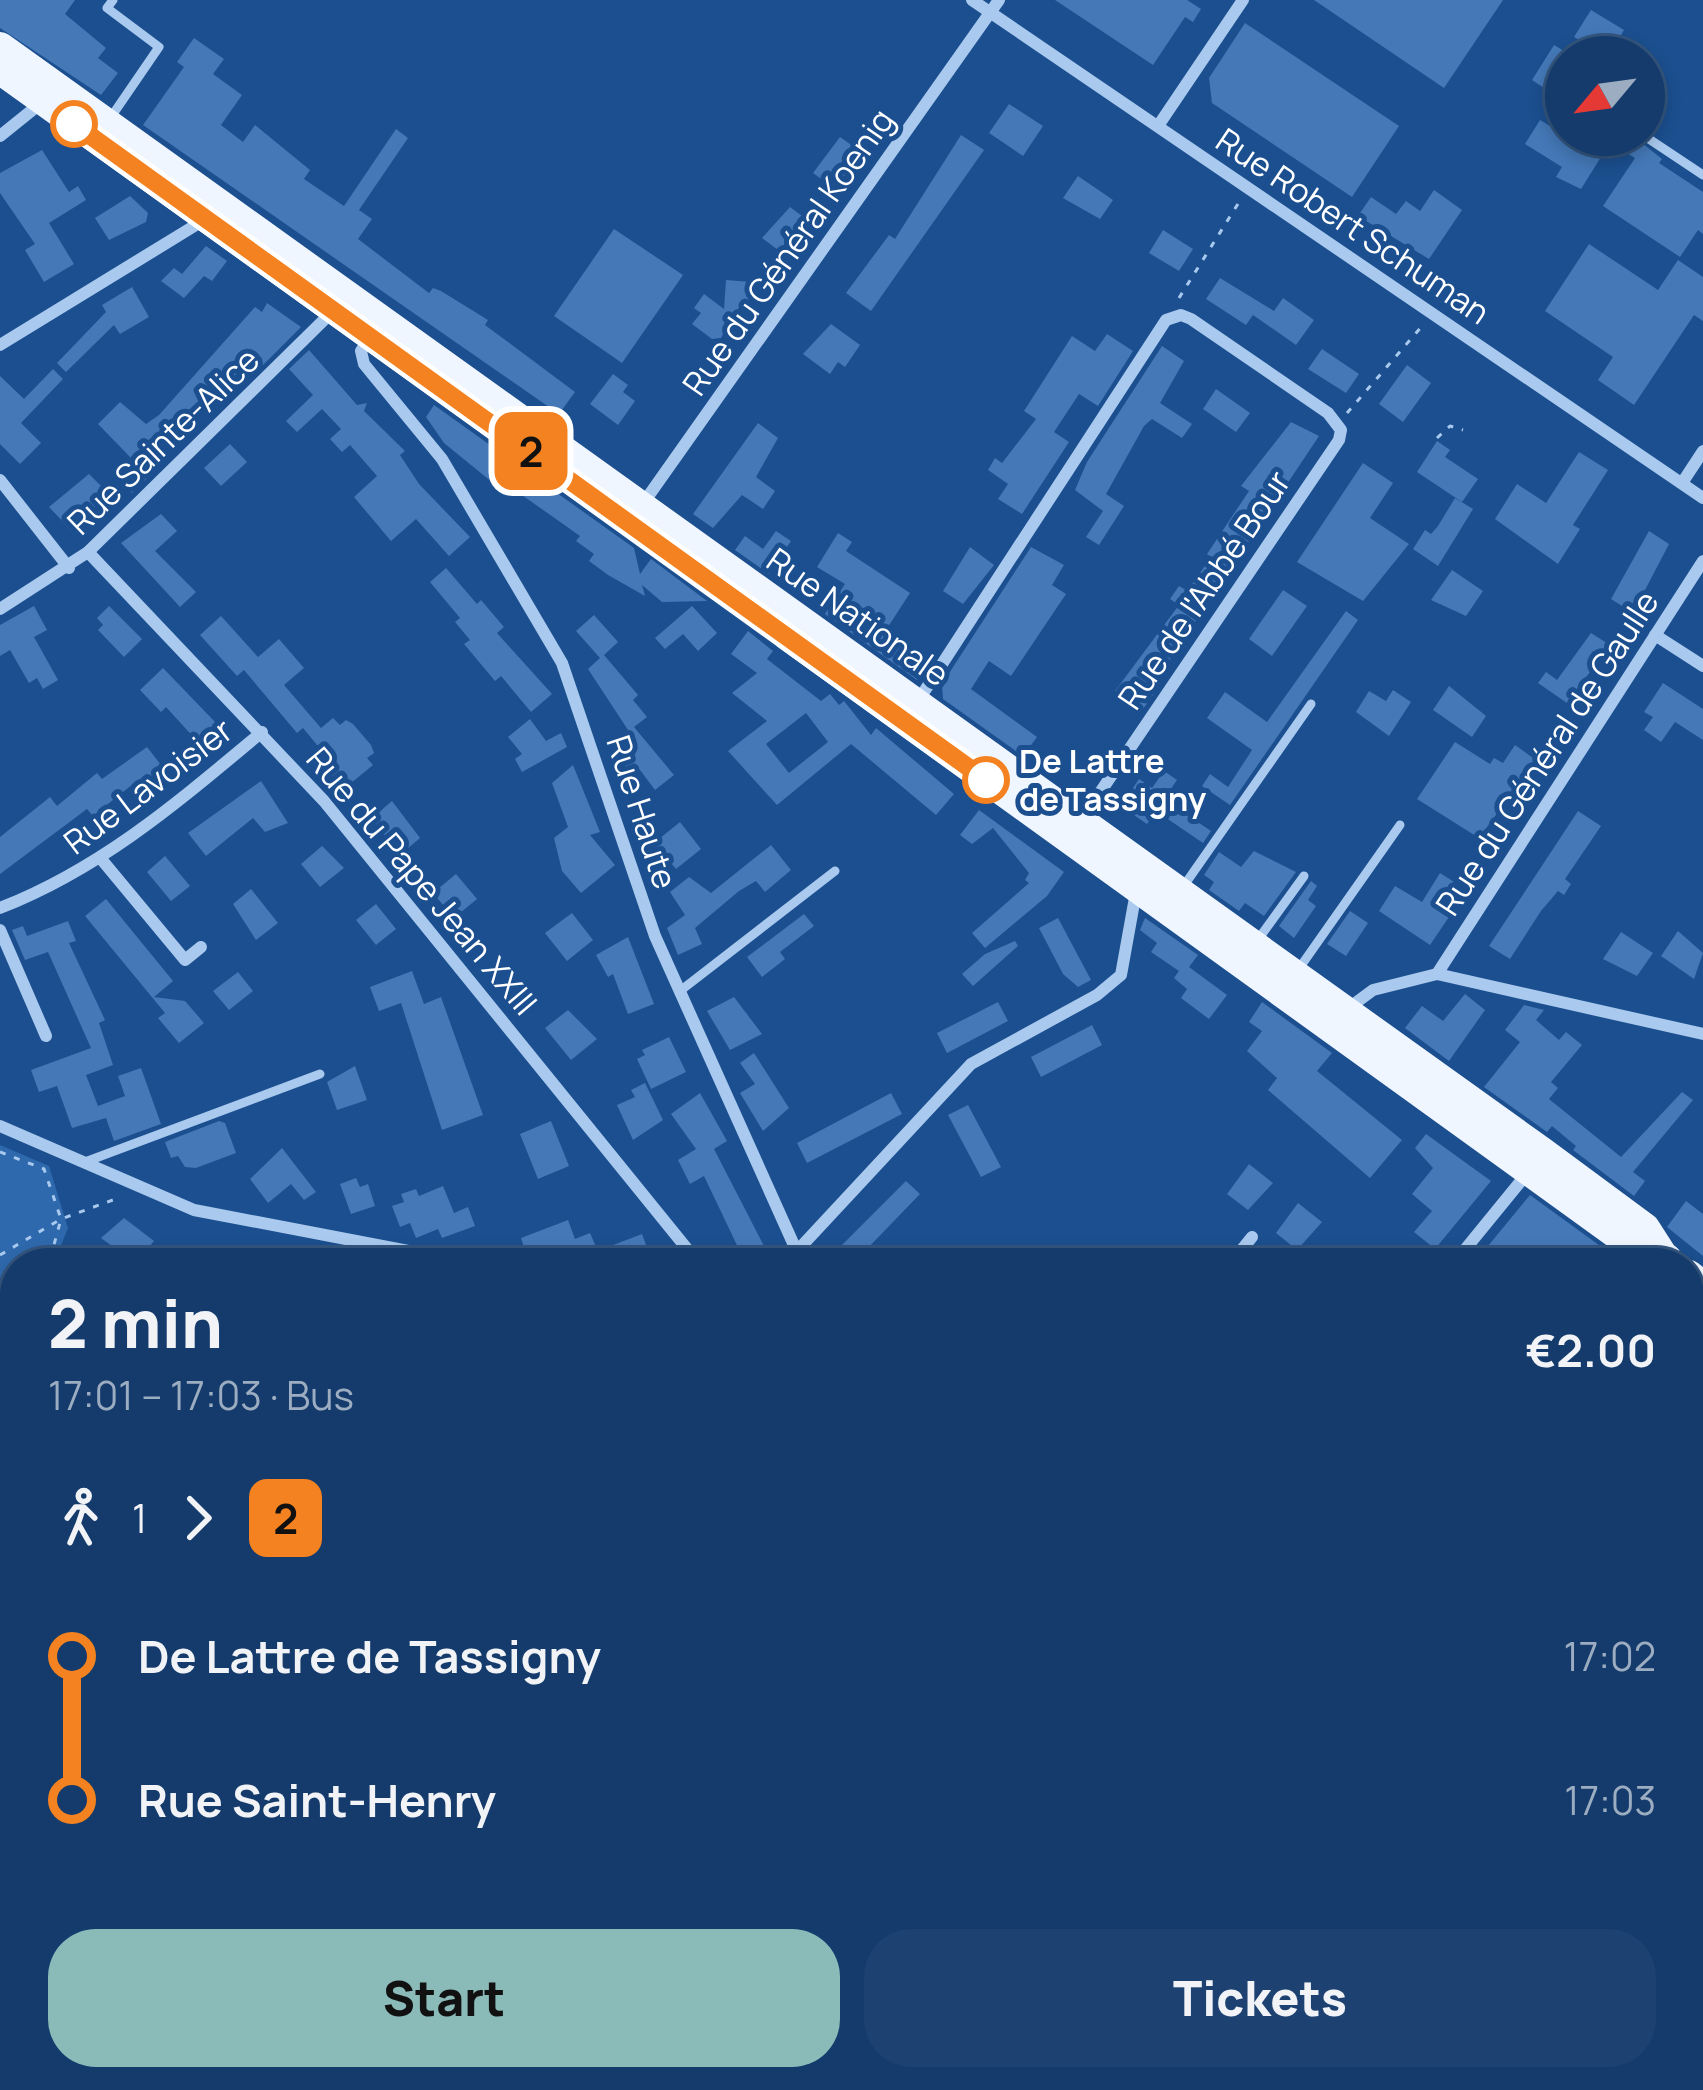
<!DOCTYPE html>
<meta charset="utf-8">
<style>
body{margin:0;font-family:Manrope,sans-serif;background:#1d4271;color:#f1f3f6;height:100vh;display:flex;flex-direction:column;font-size:45px;white-space:nowrap}
*{box-sizing:border-box;margin:0}
p{font-size:39px;color:#9dadc1}
.icon{flex:none;width:66px;height:66px;fill:none;stroke:currentColor;stroke-width:2;stroke-linecap:round;stroke-linejoin:round}
.map{position:relative;flex:1;overflow:hidden}
.panel{position:absolute;left:0px;top:1248px;width:1704px;height:843px;display:flex;flex-direction:column;background:#143b6b;border-radius:48px 48px 0 0;box-shadow:0 6px 18px #0003,0 0 0 3px #33557e}
.panel>*{flex:none}
.badge{padding:0 24px;border-radius:18px;font-size:42px;line-height:78px}
.needle{width:78px;rotate:241deg}
.fabs{position:absolute;left:1545px;top:36px;display:grid;gap:24px}
.fabs a{display:grid;place-items:center;width:120px;height:120px;border-radius:50%;background:#143b6b;box-shadow:0 6px 18px #0003,0 0 0 3px #33557e;font-size:60px}
.map>.badge{position:absolute;translate:-50% -50%;box-shadow:0 0 0 6px #fff}
.legs{display:flex;align-items:center;gap:18px;height:132px;padding:0 48px;font-size:39px}
.legs p{margin-inline-start:auto}
.headline{display:flex;align-items:center;justify-content:space-between;height:204px;padding:0 48px}
h1{font-size:66px;font-weight:800;line-height:90px}
.cta{display:flex;gap:24px;margin-top:auto;padding:24px 48px}
.cta a{flex:1;height:138px;border-radius:48px;background:#8bbbb9;color:#111;font-size:48px;font-weight:800;line-height:138px;text-align:center}
.cta a+a{background:#1d4271;color:#f1f3f6}
ul{padding:0 48px;list-style:none}
li{display:flex;align-items:center;gap:42px;height:144px;font-size:45px}
li i{display:grid;place-items:center;width:18px;height:100%;margin:0 15px;background:currentColor}
li i::after{content:'';width:30px;height:30px;margin:-15px;border:9px solid;border-radius:50%;background:#143b6b}
li p{margin-inline-start:auto}
li:first-child i{background:linear-gradient(#0000 50%,currentColor 0)}
li:last-child i{background:linear-gradient(currentColor 50%,#0000 0)}
.map>svg:first-child{display:block}
.green{fill:#2e69ad}
.building{fill:#4478b7;fill-rule:evenodd}
.lines{fill:none;stroke-linecap:round;stroke-linejoin:round}
.path{stroke:#a9c9ee;stroke-width:3;stroke-dasharray:6 9;stroke-linecap:butt}
.service{stroke:#a9c9ee;stroke-width:9}
.minor{stroke:#a9c9ee;stroke-width:12}
.primary{stroke:#f0f6ff;stroke-width:30}
.rail-casing{stroke:#fff;stroke-width:10}
.rail{stroke:#1b4f8f;stroke-width:6;stroke-dasharray:18;stroke-linecap:butt}
.line-1-casing{stroke:#fff;stroke-width:27}
.line-1{stroke:#f58220;stroke-width:18}
.stop-1-dot{fill:#fff;stroke:#f58220;stroke-width:6}
.labels{text-anchor:middle;stroke-width:10;stroke-linejoin:round;paint-order:stroke}
.street-label{font-size:33px;fill:#fff;stroke:#1b4f8f}
.stop-label{font-size:33px;font-weight:bold;fill:#fff;stroke:#1b4f8f;text-anchor:start}
</style>
<div class="map">
<svg width="1703" height="2090" viewBox="0 0 1703 2090">
<rect width="100%" height="100%" fill="#1b4f8f"/>
<!-- green -->
<polygon class="green" points="0,1145 49,1166 68,1228 54,1263 15,1263 15,1362 0,1400"/>
<!-- building -->
<g class="building">
<polygon points="0,0 75,0 65,14 106,48 98,58 118,73 101,95 0,28"/>
<polygon points="1055,0 1187,0 1201,9 1193,22 1185,17 1153,65"/>
<polygon points="1314,0 1503,0 1444,88"/>
<polygon points="1591,10 1624,30 1608,57 1574,37"/>
<polygon points="1245,23 1399,126 1352,197 1212,103 1209,78"/>
<polygon points="194,38 224,59 213,74 242,95 221,125 243,142 255,125 310,170 304,179 344,206 396,129 408,138 359,210 372,219 358,239 429,293 433,288 441,291 488,320 485,325 575,392 559,414 143,125 184,67 177,62"/>
<polygon points="1554,45 1566,52 1566,71 1552,93 1532,80"/>
<polygon points="1009,104 1043,126 1023,156 989,133"/>
<polygon points="1540,120 1601,157 1581,189 1556,177 1562,167 1525,144"/>
<polygon points="961,135 984,150 871,311 846,293 889,235 895,239"/>
<polygon points="1598,135 1632,135 1662,159 1659,163 1703,192 1703,234 1698,230 1680,257 1603,206 1635,158"/>
<polygon points="840,137 863,153 834,188 813,173"/>
<polygon points="42,150 69,192 78,186 86,200 49,223 74,264 44,282 25,250 35,244 0,193 0,173"/>
<polygon points="1078,176 1113,200 1100,219 1063,198"/>
<polygon points="1434,190 1462,210 1429,259 1358,216 1371,197 1396,214 1406,201 1420,211"/>
<polygon points="130,196 148,213 146,222 109,240 95,218"/>
<polygon points="790,207 810,222 782,253 762,238"/>
<polygon points="614,229 683,275 622,363 554,316"/>
<polygon points="1163,230 1193,249 1179,271 1149,253"/>
<polygon points="1589,244 1658,290 1678,260 1703,277 1703,321 1694,315 1634,405 1598,380 1613,357 1545,311"/>
<polygon points="206,246 227,261 212,281 204,276 184,298 161,281 174,268 182,274"/>
<polygon points="1220,278 1274,311 1283,298 1314,320 1296,345 1253,315 1246,325 1206,299"/>
<polygon points="726,280 751,282 750,300 744,299 721,338 712,339 692,324 701,313 694,308 704,294 724,309"/>
<polygon points="132,287 149,317 120,334 114,325 66,372 57,363 106,312 102,305"/>
<polygon points="267,303 301,327 263,365 253,358 227,383 194,416 195,432 186,423 176,432 160,448 168,457 132,493 114,474 131,458 98,424 120,402 146,424 159,415 255,307 262,312"/>
<polygon points="831,324 860,345 845,367 838,362 830,374 803,354"/>
<polygon points="1107,334 1133,351 1098,406 1079,394 1054,432 1069,442 1022,514 998,499 1008,484 988,470 995,458 1002,463 1036,419 1024,411 1072,336 1095,351"/>
<polygon points="1162,346 1184,361 1160,403 1192,424 1182,438 1152,419 1144,426 1106,494 1124,506 1099,545 1086,537 1103,511 1075,490 1087,462"/>
<polygon points="1322,349 1359,374 1346,393 1308,369"/>
<polygon points="309,350 357,405 367,403 364,411 405,451 400,455 419,484 470,537 449,556 416,519 391,541 354,497 377,476 350,445 342,452 330,439 341,429 322,409 297,432 286,421 313,395 289,369"/>
<polygon points="1407,365 1431,383 1403,422 1379,404"/>
<polygon points="53,369 63,379 21,423 41,443 20,464 0,444 0,376 24,399"/>
<polygon points="613,374 628,385 623,392 635,401 618,425 590,404"/>
<polygon points="1216,389 1250,413 1236,432 1203,409"/>
<polygon points="434,405 634,548 640,574 651,559 707,601 662,602 642,585 645,596 608,575 589,561 594,554 576,541 580,536 502,481 498,487 444,443 426,417"/>
<polygon points="1291,422 1319,436 1155,682 1160,685 1143,709 1115,691 1179,605 1170,599 1179,586 1184,589 1193,583 1211,557 1207,554 1249,491 1241,486"/>
<polygon points="758,423 778,438 756,477 775,491 763,509 742,495 713,528 693,514"/>
<polygon points="1437,441 1450,450 1445,457 1478,479 1462,502 1417,472"/>
<polygon points="230,444 247,462 221,486 204,468"/>
<polygon points="1579,452 1608,470 1573,525 1580,529 1558,564 1495,519 1517,484 1546,503"/>
<polygon points="1363,463 1393,483 1370,518 1409,544 1363,601 1297,562"/>
<polygon points="89,474 109,494 71,530 49,507"/>
<polygon points="1455,498 1473,509 1438,566 1413,549 1425,530 1431,534 1438,526"/>
<polygon points="161,514 177,531 155,551 196,592 180,607 121,543"/>
<polygon points="776,531 791,541 769,574 735,550 745,536 763,549"/>
<polygon points="1649,531 1669,544 1633,613 1611,599"/>
<polygon points="838,533 852,542 846,551 910,593 884,633 926,664 917,680 825,614 845,584 817,567"/>
<polygon points="970,547 994,565 963,604 943,591"/>
<polygon points="1031,547 1064,565 1052,585 1066,594 1011,676 989,661 971,689 1037,737 1023,756 943,699 942,684"/>
<polygon points="446,568 477,604 481,600 504,627 497,633 552,694 531,712 501,676 495,681 464,644 470,640 455,622 460,618 430,582"/>
<polygon points="1452,570 1483,591 1466,616 1431,600"/>
<polygon points="1283,590 1307,606 1272,656 1249,639"/>
<polygon points="34,606 47,630 34,637 58,680 43,689 37,678 29,683 10,650 0,656 0,625"/>
<polygon points="109,606 142,639 124,657 98,630 103,625 97,618"/>
<polygon points="692,606 717,633 698,651 683,634 665,649 655,638"/>
<polygon points="1346,611 1358,620 1230,805 1202,786 1210,774 1228,787 1252,750 1207,718 1225,692 1267,722"/>
<polygon points="594,615 618,642 604,655 638,695 633,700 647,717 634,727 674,775 655,790 640,770 626,767 614,746 628,730 588,669 600,658 576,631"/>
<polygon points="221,616 258,657 279,639 304,668 284,685 321,728 333,718 340,725 346,720 353,724 371,745 374,753 367,758 373,765 350,784 339,771 333,777 315,756 322,751 303,728 297,733 244,670 237,676 200,635"/>
<path d="M748,631l25,20 -6,8 54,42 9,-7 9,11 5,-4 27,34 5,-7 78,66 -18,21 -85,-71 -74,61 -49,-54 39,-30 -35,-28 25,-20 -26,-19zM806,713l22,29 -39,31 -23,-29z"/>
<polygon points="1591,633 1610,645 1567,703 1538,683 1546,672 1557,680"/>
<polygon points="163,668 216,723 197,741 166,707 161,712 140,690"/>
<polygon points="1663,683 1703,709 1703,740 1675,722 1661,742 1644,730 1653,717 1644,712"/>
<polygon points="1449,686 1486,716 1472,737 1433,710"/>
<polygon points="1393,690 1411,702 1389,736 1356,712 1369,691 1386,701"/>
<polygon points="530,719 546,741 561,733 567,747 522,772 515,759 522,754 508,737"/>
<polygon points="1455,742 1490,764 1494,758 1503,763 1515,745 1536,760 1479,838 1417,799"/>
<polygon points="147,747 165,770 136,789 133,784 93,816 87,809 0,874 0,837 50,797 57,806 97,773 102,779"/>
<polygon points="573,765 600,832 590,835 615,865 581,893 562,871 554,838 568,827 552,783"/>
<polygon points="1164,771 1177,780 1164,799 1211,831 1203,843 1156,811 1147,824 1121,806 1139,779 1152,788"/>
<polygon points="261,781 288,823 265,832 253,818 206,856 188,833"/>
<polygon points="392,801 420,838 401,854 371,819"/>
<polygon points="979,810 1064,872 1047,896 985,948 972,933 1029,883 1025,880 1029,873 993,828 972,844 960,835"/>
<polygon points="1578,811 1601,826 1565,879 1571,884 1564,895 1558,891 1541,911 1510,959 1489,946"/>
<polygon points="680,822 701,849 676,869 654,843"/>
<polygon points="771,845 791,870 765,892 756,881 739,891 695,928 702,944 678,955 667,928 685,915 670,892 689,877 711,893"/>
<polygon points="322,846 344,868 320,887 301,864"/>
<polygon points="1254,851 1296,872 1264,916 1245,903 1239,911 1209,890 1214,882 1204,875 1219,852 1241,867"/>
<polygon points="165,856 190,886 171,901 147,872"/>
<polygon points="1440,873 1454,882 1440,902 1453,911 1430,945 1379,911 1395,886 1422,902"/>
<polygon points="456,874 477,899 454,918 433,893"/>
<polygon points="1311,881 1317,886 1308,900 1316,906 1294,938 1279,926"/>
<polygon points="251,889 278,923 256,940 233,904"/>
<polygon points="106,899 173,981 154,997 185,1001 204,1023 179,1043 158,1018 165,1013 85,916"/>
<polygon points="376,904 396,929 376,945 356,920"/>
<polygon points="1350,911 1368,923 1346,956 1327,944"/>
<polygon points="572,913 593,940 567,961 545,933"/>
<polygon points="804,914 814,926 780,952 785,959 762,977 747,957"/>
<polygon points="1058,918 1091,980 1078,987 1063,974 1039,928"/>
<polygon points="1145,918 1198,955 1189,967 1227,995 1209,1019 1181,998 1187,989 1174,978 1179,971 1151,952 1157,943 1140,930"/>
<polygon points="68,921 76,941 69,943 105,1020 99,1023 113,1065 86,1075 98,1106 125,1096 118,1076 141,1068 161,1124 114,1141 106,1118 72,1128 57,1086 39,1092 31,1070 91,1048 48,952 25,960 12,930 23,926 27,936"/>
<polygon points="1678,931 1703,953 1694,979 1661,956"/>
<polygon points="1621,932 1653,953 1637,976 1603,959"/>
<polygon points="628,937 654,1004 628,1014 613,974 608,977 596,955"/>
<polygon points="1015,941 1018,946 973,986 962,974 985,954"/>
<polygon points="412,971 424,1004 441,997 483,1115 442,1130 401,1003 379,1011 370,987"/>
<polygon points="238,972 253,991 229,1010 213,991"/>
<polygon points="1465,994 1485,1010 1449,1061 1405,1028 1422,1006 1443,1021"/>
<polygon points="734,997 762,1034 730,1050 707,1011"/>
<polygon points="998,1002 1008,1021 947,1053 937,1033"/>
<polygon points="1262,1002 1332,1053 1317,1071 1402,1140 1370,1178 1268,1090 1277,1078 1247,1051 1262,1031 1249,1022"/>
<polygon points="1524,1005 1544,1010 1536,1020 1559,1040 1566,1032 1582,1045 1551,1082 1558,1088 1549,1099 1621,1157 1682,1092 1693,1100 1633,1172 1645,1181 1634,1196 1573,1150 1576,1146 1552,1126 1547,1132 1484,1087 1520,1042 1505,1030"/>
<polygon points="568,1010 597,1039 571,1060 545,1028"/>
<polygon points="1092,1025 1102,1045 1041,1077 1031,1057"/>
<polygon points="669,1037 686,1072 651,1089 637,1059 645,1055 642,1050"/>
<polygon points="754,1053 789,1108 763,1131 740,1093 755,1084 740,1063"/>
<polygon points="355,1066 367,1100 337,1110 327,1082"/>
<polygon points="645,1083 663,1120 633,1140 617,1105 635,1097 631,1090"/>
<polygon points="700,1093 727,1141 714,1149 766,1250 744,1260 704,1176 690,1184 678,1160 696,1149 671,1114"/>
<polygon points="891,1093 902,1114 807,1163 797,1143"/>
<polygon points="968,1105 1001,1167 981,1177 948,1115"/>
<polygon points="219,1121 225,1123 236,1153 196,1168 185,1167 178,1156 171,1158 165,1142"/>
<polygon points="551,1121 569,1166 538,1179 520,1134"/>
<polygon points="1426,1134 1491,1181 1435,1249 1414,1232 1432,1211 1412,1194 1433,1168 1415,1148"/>
<polygon points="282,1148 316,1192 304,1200 291,1184 268,1203 250,1179"/>
<polygon points="1249,1164 1273,1183 1248,1210 1227,1194"/>
<polygon points="356,1178 360,1187 368,1184 375,1206 351,1214 340,1184"/>
<polygon points="906,1181 920,1194 864,1252 869,1263 824,1263"/>
<polygon points="443,1186 454,1213 468,1207 475,1226 442,1238 438,1229 416,1238 410,1223 400,1227 392,1206 404,1202 401,1194 416,1189 419,1196"/>
<polygon points="1530,1195 1603,1248 1615,1263 1572,1263 1556,1249 1544,1263 1474,1263"/>
<polygon points="1686,1201 1703,1214 1703,1256 1667,1227"/>
<polygon points="1298,1203 1322,1222 1297,1250 1276,1233"/>
<polygon points="124,1218 154,1241 135,1263 101,1238"/>
<polygon points="568,1220 575,1239 590,1233 597,1249 570,1259 566,1251 551,1257 546,1245 526,1253 521,1238"/>
<polygon points="642,1234 651,1258 615,1263 608,1247"/>
</g>
<g class="lines">
<!-- path -->
<g class="path">
<polyline points="1179,298 1241,199"/>
<polyline points="1347,413 1423,325"/>
<polyline points="1437,438 1450,426 1463,430"/>
<polyline points="0,1152 44,1169 61,1219 49,1263"/>
<polyline points="0,1255 61,1219 121,1197"/>
<polyline points="0,1380 15,1344"/>
<polyline points="868,2076 879,2090"/>
<polyline points="839,2090 857,2076"/>
</g>
<!-- service -->
<g class="service">
<polyline points="109,120 159,47 107,8 113,0"/>
<polyline points="1643,135 1703,175"/>
<polyline points="1183,887 1311,704"/>
<polyline points="1257,941 1304,876"/>
<polyline points="1298,970 1400,825"/>
<polyline points="680,991 835,871"/>
<polyline points="85,1162 320,1074"/>
<polyline points="1689,1634 1703,1646"/>
<polyline points="1689,1682 1703,1694"/>
<polyline points="1703,1735 1691,1749 1703,1766"/>
<polyline points="632,2076 644,2090"/>
</g>
<!-- minor -->
<g class="minor">
<polyline points="972,0 1703,498"/>
<polyline points="1158,126 1243,0"/>
<polyline points="0,136 41,103"/>
<polyline points="372,334 361,351 364,364 442,459 562,663 655,936 802,1263"/>
<polyline points="0,345 204,220"/>
<polyline points="0,480 69,568"/>
<polyline points="1682,483 1703,451"/>
<polyline points="630,522 999,0"/>
<polyline points="88,552 324,801 688,1250 692,1263"/>
<polyline points="0,609 88,552 333,311"/>
<polyline points="1655,635 1703,666"/>
<polyline points="918,701 1166,320 1181,315 1191,319 1328,413 1341,430 1339,440 1082,819"/>
<polyline points="102,860 185,960 201,947"/>
<path d="M0,908c102,-40 178,-106 262,-176"/>
<polyline points="0,930 46,1036"/>
<polyline points="1437,974 1703,561"/>
<polyline points="1346,1010 1373,990 1437,974 1703,1034"/>
<polyline points="0,1126 194,1210 471,1263"/>
<polyline points="797,1251 971,1064 1097,995 1121,975 1136,892"/>
<polyline points="1231,1263 1252,1237"/>
<polyline points="1454,1263 1529,1171"/>
<polyline points="0,1659 15,1663"/>
<polyline points="1689,1804 1703,1788"/>
<polyline points="1689,1877 1703,1884"/>
<polyline points="561,2076 572,2090"/>
<polyline points="800,2076 802,2090"/>
<polyline points="1197,2076 1207,2090"/>
<polyline points="1472,2090 1484,2076"/>
</g>
<!-- primary -->
<g class="primary">
<polyline points="0,47 1542,1152 1645,1228 1663,1256"/>
<polyline points="8,75 617,512"/>
<polyline points="787,635 1632,1245 1667,1259"/>
<polyline points="1689,1275 1703,1286"/>
</g>
<defs>
<g id="rail">
<polyline points="0,1563 15,1568"/>
<polyline points="1591,2076 1619,2090"/>
</g>
</defs>
<!-- rail casing -->
<use href="#rail" class="rail-casing"/>
<!-- rail -->
<use href="#rail" class="rail"/>
</g>
<g class="lines">
<defs>
<polyline id="line-1" points="74,124 986,780"/>
</defs>
<!-- line-1 casing -->
<use href="#line-1" class="line-1-casing"/>
<!-- line-1 -->
<use href="#line-1" class="line-1"/>
</g>
<!-- markers -->
<g class="stop-1-dot">
<circle cx="74" cy="124" r="21"/>
<circle cx="986" cy="780" r="21"/>
</g>
<g class="labels">
<!-- street labels -->
<g class="street-label">
<text transform="translate(1353 226) rotate(34)" y="12">Rue Robert Schuman</text>
<text transform="translate(788 252) rotate(-55)" y="12">Rue du Général Koenig</text>
<text transform="translate(163 441) rotate(-44)" y="12">Rue Sainte-Alice</text>
<text transform="translate(1204 590) rotate(-56)" y="12">Rue de l'Abbé Bour</text>
<text transform="translate(858 617) rotate(35)" y="12">Rue Nationale</text>
<text transform="translate(1547 753) rotate(-57)" y="12">Rue du Général de Gaulle</text>
<text transform="translate(148 786) rotate(-37)" y="12">Rue Lavoisier</text>
<text transform="translate(642 812) rotate(72)" y="12">Rue Haute</text>
<text transform="translate(422 881) rotate(50)" y="12">Rue du Pape Jean XXIII</text>
</g>
<!-- stop labels -->
<g class="stop-label">
<text x="1019" y="773">De Lattre<tspan x="1019" dy="38">de Tassigny</tspan></text>
</g>
</g>
</svg>
<div class="fabs">
<a><svg class="needle" viewBox="-14 -14 28 28"><path d="M0-13l5 13h-10z" fill="#e53935"/><path d="M0 13l5-13h-10z" fill="#9dadc1"/></svg></a>
</div>
<b class="badge" style="left:531px;top:451px;background:#f58220;color:#111">2</b>
<section class="panel">
<div class="headline"><div><h1>2 min</h1><p>17:01 – 17:03 · Bus</p></div><b>€2.00</b></div>
<div class="legs"><svg class="icon" aria-label="walk" viewBox="0 0 24 24"><circle cx="13" cy="4" r="2"/><path d="M13 8l-2 6 4 7M11 14l-3 7M7 12l3-4h3l4 4"/></svg>1<svg class="icon" aria-label="forward" viewBox="0 0 24 24"><path d="M9 5l7 7-7 7"/></svg><b class="badge" style="background:#f58220;color:#111">2</b></div>
<ul>
<li><i style="color:#f58220"></i><b>De Lattre de Tassigny</b><p>17:02</p></li>
<li><i style="color:#f58220"></i><b>Rue Saint-Henry</b><p>17:03</p></li>
</ul>
<div class="cta"><a>Start</a><a>Tickets</a></div>
</section>
</div>
